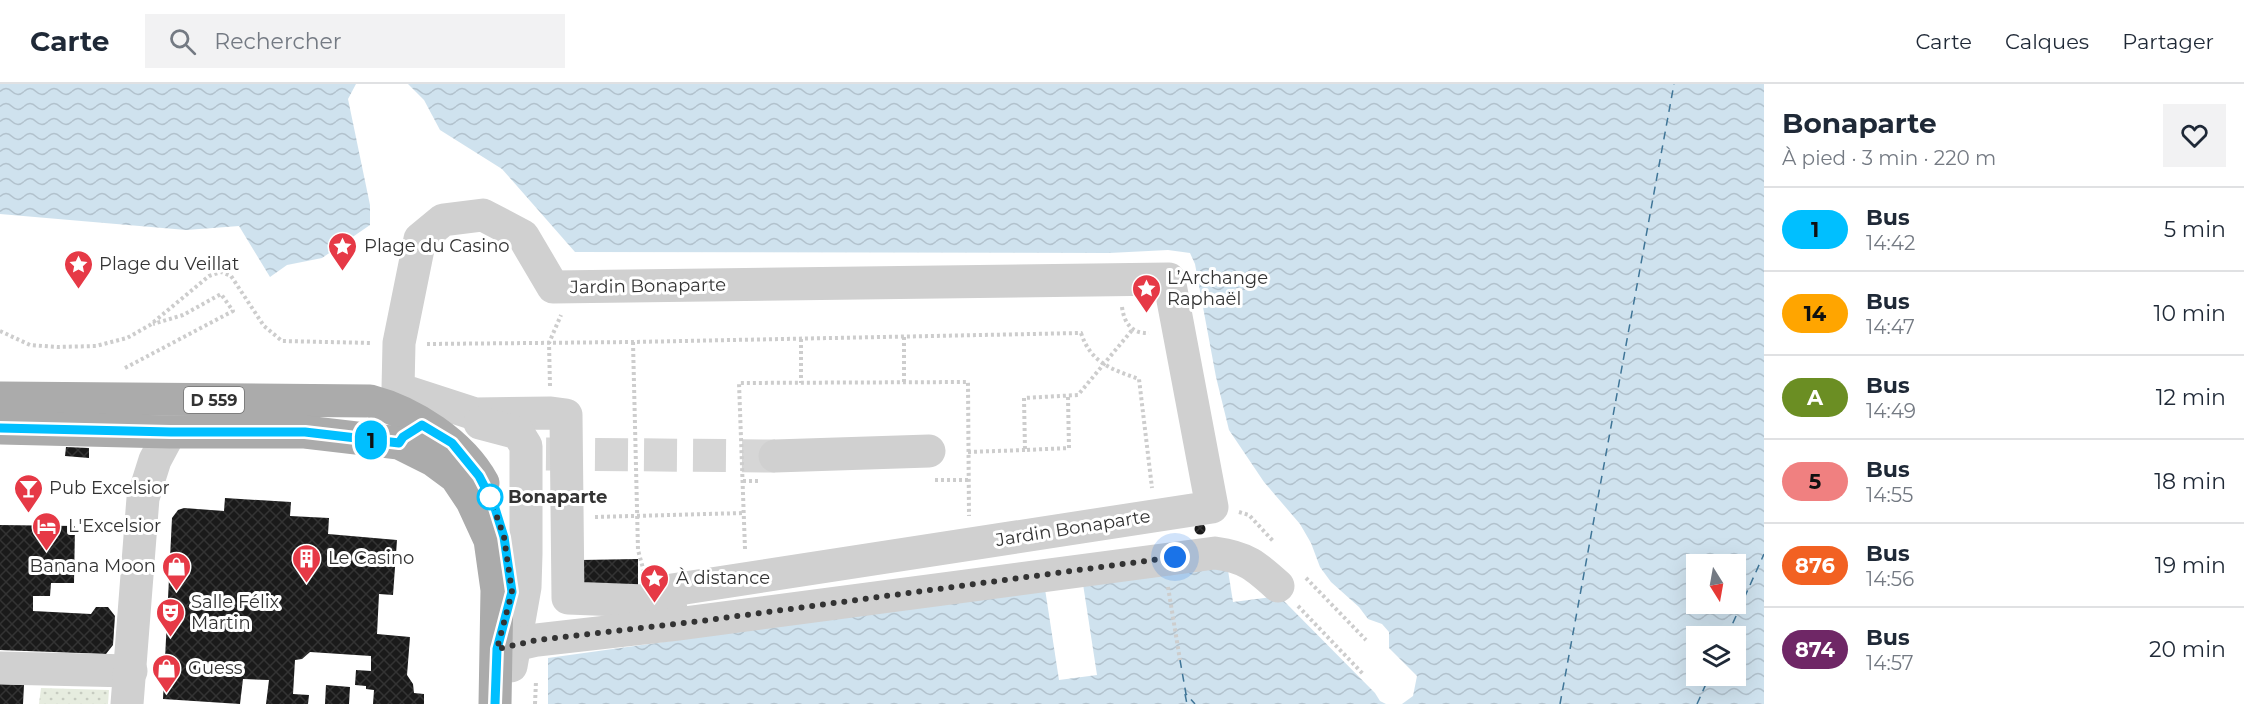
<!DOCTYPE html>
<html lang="fr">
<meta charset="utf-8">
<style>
body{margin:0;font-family:Montserrat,sans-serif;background:#f2f2f3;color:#1f2937;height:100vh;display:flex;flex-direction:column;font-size:22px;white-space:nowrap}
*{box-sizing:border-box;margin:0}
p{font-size:20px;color:#747a83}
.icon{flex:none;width:33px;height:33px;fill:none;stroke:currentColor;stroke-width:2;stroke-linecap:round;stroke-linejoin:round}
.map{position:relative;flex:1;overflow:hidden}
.panel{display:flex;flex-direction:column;background:#fff;width:480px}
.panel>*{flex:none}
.badge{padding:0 12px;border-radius:20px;font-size:21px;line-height:39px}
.needle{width:39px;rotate:169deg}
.fabs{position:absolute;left:1686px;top:470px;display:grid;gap:12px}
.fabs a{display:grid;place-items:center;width:60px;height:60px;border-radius:0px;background:#fff;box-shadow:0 6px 24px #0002;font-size:30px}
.you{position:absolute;width:30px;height:30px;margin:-15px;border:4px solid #fff;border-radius:50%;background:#1a73e8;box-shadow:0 0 0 9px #1a73e833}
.map>.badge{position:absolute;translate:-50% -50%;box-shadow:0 0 0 3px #fff}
.round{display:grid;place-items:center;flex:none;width:63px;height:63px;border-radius:0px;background:#f2f2f3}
.overview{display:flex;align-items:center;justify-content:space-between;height:102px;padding:0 18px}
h1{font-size:28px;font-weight:700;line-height:45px}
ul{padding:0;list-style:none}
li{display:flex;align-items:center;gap:18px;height:84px;padding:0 18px;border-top:2px solid #e0e1e3}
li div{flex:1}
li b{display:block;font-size:22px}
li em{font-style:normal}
li .badge{min-width:66px;font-weight:700;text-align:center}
header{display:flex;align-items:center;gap:36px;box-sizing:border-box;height:84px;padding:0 30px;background:#fff;border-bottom:2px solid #e0e1e3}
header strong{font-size:28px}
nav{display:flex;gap:33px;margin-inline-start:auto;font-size:21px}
.search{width:420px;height:54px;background:#f2f2f3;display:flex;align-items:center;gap:15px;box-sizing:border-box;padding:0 21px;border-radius:0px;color:#747a83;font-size:22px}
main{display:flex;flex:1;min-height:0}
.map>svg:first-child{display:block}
.park{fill:url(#park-dots)}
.water{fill:url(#water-waves);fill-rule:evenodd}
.pier{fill:#fff}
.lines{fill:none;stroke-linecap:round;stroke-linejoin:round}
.ferry{stroke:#3f7597;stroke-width:1.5;stroke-dasharray:8 6;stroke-linecap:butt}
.building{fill:url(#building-cross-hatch)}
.minor-tunnel{stroke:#d6d6d6;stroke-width:33;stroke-dasharray:33 16;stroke-linecap:butt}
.path{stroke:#cdcdcd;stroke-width:4;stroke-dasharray:3 3;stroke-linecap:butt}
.minor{stroke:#d0d0d0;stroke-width:33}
.major{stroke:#ababab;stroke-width:33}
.line-casing{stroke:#fff;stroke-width:14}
.line{stroke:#00bfff;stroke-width:9}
.walk{stroke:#333;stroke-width:6;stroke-dasharray:0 10.8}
.stop-dot{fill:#fff;stroke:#00bfff;stroke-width:3}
.labels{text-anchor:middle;stroke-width:6;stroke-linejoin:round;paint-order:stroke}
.shield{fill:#fff;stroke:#707070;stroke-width:1.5}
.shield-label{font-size:16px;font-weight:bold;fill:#333}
.poi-label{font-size:18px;fill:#333;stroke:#fff;text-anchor:start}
.street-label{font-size:18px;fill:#333;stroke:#fff}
.stop-label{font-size:18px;font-weight:bold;fill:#333;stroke:#fff;text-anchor:start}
</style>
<header>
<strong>Carte</strong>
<div class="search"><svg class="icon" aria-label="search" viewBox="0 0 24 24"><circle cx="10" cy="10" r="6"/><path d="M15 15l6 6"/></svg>Rechercher</div>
<nav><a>Carte</a><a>Calques</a><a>Partager</a></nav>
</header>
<main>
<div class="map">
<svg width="1764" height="620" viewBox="0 0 1764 620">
<defs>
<pattern id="park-dots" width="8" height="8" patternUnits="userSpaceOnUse" patternTransform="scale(1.5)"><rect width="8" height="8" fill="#e6ecdf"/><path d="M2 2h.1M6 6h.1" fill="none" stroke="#c6cbc0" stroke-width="1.8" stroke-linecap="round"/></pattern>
<pattern id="water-waves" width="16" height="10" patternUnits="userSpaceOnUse" patternTransform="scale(1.5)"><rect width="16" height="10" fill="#cfe2ee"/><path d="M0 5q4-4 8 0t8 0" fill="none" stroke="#b2c2cd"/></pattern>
<pattern id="building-cross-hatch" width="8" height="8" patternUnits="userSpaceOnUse" patternTransform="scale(1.5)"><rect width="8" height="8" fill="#1a1a1a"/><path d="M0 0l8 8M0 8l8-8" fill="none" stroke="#333"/></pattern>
</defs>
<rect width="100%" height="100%" fill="#fff"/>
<!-- park -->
<polygon class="park" points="41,604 109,606 108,620 39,620"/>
<!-- water -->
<g class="water">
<polygon points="0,0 356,0 348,15 370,121 370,141 322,174 287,181 270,193 239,142 186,146 0,130"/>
<path d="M408,0h1356v620h-362l11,-8 4,-20 -28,-28v-16l-7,-8 -14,-5 -9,-12 -28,-25 -11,-15 -9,-24 -11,-19 -36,-42 -35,-52 -13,-53 -21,-113 -5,-11 -22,-3 -59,3 -534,-1 -73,-83 -62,-39 -16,-30zM1696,480h40v39h-40zM1696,552h40v39h-40z"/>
<polygon points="1227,480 1233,518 1279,512 1375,609 1380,617 1386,620 548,620 548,574"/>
</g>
<!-- pier -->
<polygon class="pier" points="1083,500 1097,591 1059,596 1045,505"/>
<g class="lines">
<!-- ferry -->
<g class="ferry">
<polyline points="1727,552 1764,470"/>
<polyline points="1180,576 1186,610 1195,620"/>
<polyline points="1185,610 1187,620"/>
<polyline points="1560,620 1674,0"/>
<polyline points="1697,620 1710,591"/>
</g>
</g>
<!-- building -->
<g class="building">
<polygon points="66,363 89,364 89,374 65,372"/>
<polygon points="225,414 291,418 290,432 329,434 328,450 397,456 393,511 379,510 377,550 410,553 407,591 413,600 414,609 424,610 424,620 373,620 374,606 366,605 366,602 355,601 356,586 371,587 371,572 310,568 302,575 295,576 293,610 309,611 308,620 266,620 269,596 243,595 240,620 163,615 172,434 178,426 184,424 224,427"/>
<circle cx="1200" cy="445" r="5.5"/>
<polygon points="0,441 75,442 74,499 51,499 50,512 33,512 33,527 91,530 96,523 108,523 115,532 113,561 106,570 0,566"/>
<polygon points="638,475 638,514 578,516 581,476"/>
<polygon points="0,600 24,601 23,620 0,620"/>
<polygon points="326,601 350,603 349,620 325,620"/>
</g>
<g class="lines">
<!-- minor-tunnel -->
<polyline class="minor-tunnel" points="546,370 775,372"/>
<!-- path -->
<g class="path">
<path d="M1122,223c2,16 10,27 27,26"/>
<polyline points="0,247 30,261 57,263 96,262 127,254 150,241 209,192 221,188 231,192 264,242 282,257 372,259"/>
<polyline points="904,253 904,298"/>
<polyline points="801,255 801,299"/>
<polyline points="633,258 638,466 644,488"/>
<path d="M427,260l206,-2 448,-9c10,30 30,36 58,46l13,109"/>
<polyline points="125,284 233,227 221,210 183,231 153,240"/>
<polyline points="550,302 549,259 561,231"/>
<polyline points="1068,313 1069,364 1025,366 1024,314 1078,311 1133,245"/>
<polyline points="968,368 1025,366"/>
<polyline points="935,396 968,396"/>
<polyline points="743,397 760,397"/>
<polyline points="1239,428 1249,431 1273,457"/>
<polyline points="595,433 744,429"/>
<polyline points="745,465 739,299 968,298 969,432"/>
<polyline points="1306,494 1366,556"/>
<polyline points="1168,503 1180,576"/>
<polyline points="1298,522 1364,591"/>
<polyline points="535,620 536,597"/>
</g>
<!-- minor -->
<g class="minor">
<polygon points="483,131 523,152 553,203 1169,195 1212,423 672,506 671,518 568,514 566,331 551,329 475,330 398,305 399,259 420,155 443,136"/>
<polyline points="480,339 518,349 526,362 526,470 525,503 511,582"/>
<polyline points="775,372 929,367"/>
<path d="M497,565l40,-9 141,-16 537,-71c31,4 41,13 63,33"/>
<polyline points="0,584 131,587"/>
<polyline points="127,620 143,414 155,376 170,348"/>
</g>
<!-- major -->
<g class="major">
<path d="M0,314l370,3c42,11 91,42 113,82"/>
<polyline points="0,344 170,348 305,348 399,359 433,376 456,393 472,417 490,456 497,506 495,620"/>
</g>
</g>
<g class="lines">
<defs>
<polyline id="line" points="0,344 171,348 305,348 399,359 403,353 422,341 452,359 479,392 494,421 504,453 512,508 497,565 495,620"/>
</defs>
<!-- line casing -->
<use href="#line" class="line-casing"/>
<!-- line -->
<use href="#line" class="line"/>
<!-- walk -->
<polyline class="walk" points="490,413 504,453 512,508 497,565 537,556 701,537 1175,473"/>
</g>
<!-- icons -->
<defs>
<symbol id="sight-pin" viewBox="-11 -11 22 30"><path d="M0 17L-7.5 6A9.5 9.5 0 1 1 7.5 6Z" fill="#e63946" stroke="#fff"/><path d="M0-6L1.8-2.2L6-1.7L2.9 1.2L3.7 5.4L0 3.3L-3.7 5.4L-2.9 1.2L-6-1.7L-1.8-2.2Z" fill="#fff"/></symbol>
<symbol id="bar-pin" viewBox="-11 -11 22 30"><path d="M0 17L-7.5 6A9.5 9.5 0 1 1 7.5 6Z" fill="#e63946" stroke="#fff"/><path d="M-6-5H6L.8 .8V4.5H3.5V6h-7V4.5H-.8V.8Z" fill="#fff"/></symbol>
<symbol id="hotel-pin" viewBox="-11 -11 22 30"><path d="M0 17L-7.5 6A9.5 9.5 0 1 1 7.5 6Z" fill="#e63946" stroke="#fff"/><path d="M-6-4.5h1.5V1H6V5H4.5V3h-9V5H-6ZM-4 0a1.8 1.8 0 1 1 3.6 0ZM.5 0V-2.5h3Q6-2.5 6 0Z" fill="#fff"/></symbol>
<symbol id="building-pin" viewBox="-11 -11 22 30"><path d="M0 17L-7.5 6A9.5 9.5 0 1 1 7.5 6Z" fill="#e63946" stroke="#fff"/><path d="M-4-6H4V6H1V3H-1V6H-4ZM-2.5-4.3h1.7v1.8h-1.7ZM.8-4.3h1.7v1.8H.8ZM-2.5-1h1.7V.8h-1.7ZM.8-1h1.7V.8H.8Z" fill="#fff"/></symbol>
<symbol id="shop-pin" viewBox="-11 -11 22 30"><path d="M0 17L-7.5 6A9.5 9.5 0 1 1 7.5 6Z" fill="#e63946" stroke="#fff"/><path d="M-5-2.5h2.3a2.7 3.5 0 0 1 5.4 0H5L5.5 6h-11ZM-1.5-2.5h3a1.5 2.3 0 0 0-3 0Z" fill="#fff"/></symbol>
<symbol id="theatre-pin" viewBox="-11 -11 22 30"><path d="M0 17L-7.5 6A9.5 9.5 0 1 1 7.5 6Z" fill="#e63946" stroke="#fff"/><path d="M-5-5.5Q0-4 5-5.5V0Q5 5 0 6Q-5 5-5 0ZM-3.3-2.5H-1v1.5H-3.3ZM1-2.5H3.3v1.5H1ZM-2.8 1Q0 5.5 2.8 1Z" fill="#fff"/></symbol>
</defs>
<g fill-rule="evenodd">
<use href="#sight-pin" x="326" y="146" width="33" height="45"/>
<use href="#sight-pin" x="62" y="164" width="33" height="45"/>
<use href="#sight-pin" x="1130" y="188" width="33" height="45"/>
<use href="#bar-pin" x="12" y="388" width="33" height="45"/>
<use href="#hotel-pin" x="30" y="426" width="33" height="45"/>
<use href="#building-pin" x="290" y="458" width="33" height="45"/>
<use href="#shop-pin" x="160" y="466" width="33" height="45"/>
<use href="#sight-pin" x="638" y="478" width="33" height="45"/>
<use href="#theatre-pin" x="154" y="512" width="33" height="45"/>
<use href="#shop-pin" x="150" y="568" width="33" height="45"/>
</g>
<!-- markers -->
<circle class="stop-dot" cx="490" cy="413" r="12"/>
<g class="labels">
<!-- shield labels -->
<rect class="shield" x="184" y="303" width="60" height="26" rx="4.5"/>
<g class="shield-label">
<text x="214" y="322">D 559</text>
</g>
<!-- poi labels -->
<g class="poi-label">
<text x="364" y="168">Plage du Casino</text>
<text x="99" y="186">Plage du Veillat</text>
<text x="1167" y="200">L’Archange<tspan x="1167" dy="21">Raphaël</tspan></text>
<text x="49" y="410">Pub Excelsior</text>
<text x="68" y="448">L'Excelsior</text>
<text x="328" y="480">Le Casino</text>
<text x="156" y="488" text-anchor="end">Banana Moon</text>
<text x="676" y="500">À distance</text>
<text x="191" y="524">Salle Félix<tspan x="191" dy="21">Martin</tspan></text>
<text x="188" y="590">Guess</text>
</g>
<!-- street labels -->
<g class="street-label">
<text transform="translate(648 202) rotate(-1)" y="6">Jardin Bonaparte</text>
<text transform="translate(1073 444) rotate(-9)" y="6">Jardin Bonaparte</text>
</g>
<!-- stop labels -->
<g class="stop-label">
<text x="508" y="419">Bonaparte</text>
</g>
</g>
</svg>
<div class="fabs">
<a><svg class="needle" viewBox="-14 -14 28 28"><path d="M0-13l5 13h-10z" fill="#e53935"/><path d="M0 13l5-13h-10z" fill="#747a83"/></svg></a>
<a><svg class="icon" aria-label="layers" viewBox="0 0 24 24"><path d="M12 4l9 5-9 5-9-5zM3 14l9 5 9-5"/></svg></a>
</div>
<div class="you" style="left:1175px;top:473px"></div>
<b class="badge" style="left:371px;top:356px;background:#00bfff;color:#111">1</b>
</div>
<section class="panel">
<div class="overview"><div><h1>Bonaparte</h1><p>À pied · 3 min · 220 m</p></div><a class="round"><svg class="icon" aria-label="heart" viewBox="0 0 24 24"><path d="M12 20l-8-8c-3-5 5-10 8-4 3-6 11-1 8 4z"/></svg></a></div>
<ul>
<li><span class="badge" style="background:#00bfff;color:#111">1</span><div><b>Bus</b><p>14:42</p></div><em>5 min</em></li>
<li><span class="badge" style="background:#ffa500;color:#111">14</span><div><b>Bus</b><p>14:47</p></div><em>10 min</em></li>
<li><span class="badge" style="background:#6b8e23;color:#fff">A</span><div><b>Bus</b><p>14:49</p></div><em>12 min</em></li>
<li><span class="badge" style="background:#f08080;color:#111">5</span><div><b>Bus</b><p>14:55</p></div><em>18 min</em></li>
<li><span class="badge" style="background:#f26122;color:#fff">876</span><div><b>Bus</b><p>14:56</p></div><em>19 min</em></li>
<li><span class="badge" style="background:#6f2766;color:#fff">874</span><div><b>Bus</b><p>14:57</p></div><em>20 min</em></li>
</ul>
</section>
</main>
